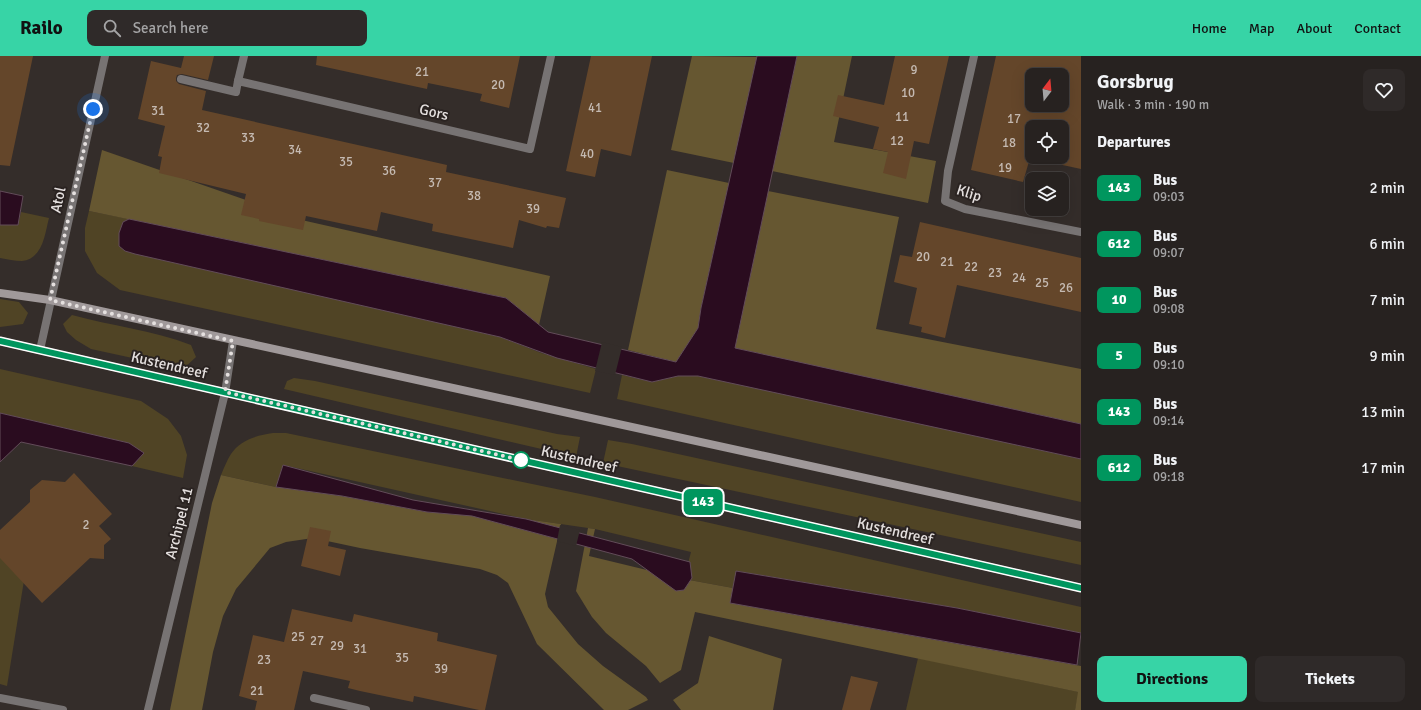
<!DOCTYPE html>
<meta charset="utf-8">
<style>
body{margin:0;font-family:Signika,sans-serif;background:#2f2a29;color:#f1f3f6;height:100vh;display:flex;flex-direction:column;font-size:15px;white-space:nowrap}
*{box-sizing:border-box;margin:0}
p{font-size:13px;color:#a4a4a5}
.icon{flex:none;width:22px;height:22px;fill:none;stroke:currentColor;stroke-width:2;stroke-linecap:round;stroke-linejoin:round}
.map{position:relative;flex:1;overflow:hidden}
.sheet{display:flex;flex-direction:column;background:#272220;width:340px}
.sheet>*{flex:none}
.badge{padding:0 8px;border-radius:6px;font-size:14px;line-height:26px}
.needle{width:26px;rotate:16deg}
.tools{position:absolute;left:1025px;top:12px;display:grid;gap:8px}
.tools a{display:grid;place-items:center;width:44px;height:44px;border-radius:8px;background:#272220;box-shadow:0 4px 16px #0002,0 0 0 1px #433f3e;font-size:20px}
.you{position:absolute;width:20px;height:20px;margin:-10px;border:3px solid #fff;border-radius:50%;background:#1a73e8;box-shadow:0 0 0 6px #1a73e833}
.map>.badge{position:absolute;translate:-50% -50%;box-shadow:0 0 0 2px #fff}
h2{padding:0 16px;font-size:15px;line-height:36px}
.round{display:grid;place-items:center;flex:none;width:42px;height:42px;border-radius:8px;background:#2f2a29}
.overview{display:flex;align-items:center;justify-content:space-between;height:68px;padding:0 16px}
h1{font-size:19px;font-weight:800;line-height:30px}
.action{display:flex;gap:8px;margin-top:auto;padding:8px 16px}
.action a{flex:1;height:46px;border-radius:8px;background:#37d4a6;color:#111;font-size:16px;font-weight:800;line-height:46px;text-align:center}
.action a+a{background:#2f2a29;color:#f1f3f6}
ul{padding:0;list-style:none}
li{display:flex;align-items:center;gap:12px;height:56px;padding:0 16px}
li div{flex:1}
li b{display:block;font-size:15px}
li em{font-style:normal}
li .badge{min-width:44px;font-weight:700;text-align:center}
header{display:flex;align-items:center;gap:24px;box-sizing:border-box;height:56px;padding:0 20px;background:#37d4a6;color:#111}
header strong{font-size:19px}
nav{display:flex;gap:22px;margin-inline-start:auto;font-size:14px}
.search{width:280px;height:36px;background:#2f2a29;display:flex;align-items:center;gap:10px;box-sizing:border-box;padding:0 14px;border-radius:8px;color:#a4a4a5;font-size:15px}
main{display:flex;flex:1;min-height:0}
.map>svg:first-child{display:block}
.green{fill:#504425}
.forest{fill:#665731}
.water{fill:#2a0c1f;stroke:#624c59}
.pier{fill:#342d2a}
.building{fill:#64462a;fill-rule:evenodd}
.lines{fill:none;stroke-linecap:round;stroke-linejoin:round}
.minor{stroke:#777373;stroke-width:8}
.tertiary{stroke:#777373;stroke-width:8}
.secondary{stroke:#a0999a;stroke-width:8}
.line-casing{stroke:#fff;stroke-width:9}
.line{stroke:#00965e;stroke-width:6}
.walk{stroke:#e5e0df;stroke-width:4;stroke-dasharray:0 7.2}
.stop-dot{fill:#fff;stroke:#00965e;stroke-width:2}
.labels{text-anchor:middle;stroke-width:4;stroke-linejoin:round;paint-order:stroke}
.number-label{font-size:13px;fill:#c5bab2}
.street-label{font-size:15px;fill:#e5e0df;stroke:#2a2321}
</style>
<header>
<strong>Railo</strong>
<div class="search"><svg class="icon" aria-label="search" viewBox="0 0 24 24"><circle cx="10" cy="10" r="6"/><path d="M15 15l6 6"/></svg>Search here</div>
<nav><a>Home</a><a>Map</a><a>About</a><a>Contact</a></nav>
</header>
<main>
<div class="map">
<svg width="1081" height="654" viewBox="0 0 1081 654">
<rect width="100%" height="100%" fill="#342d2a"/>
<!-- green -->
<g class="green">
<polygon points="89,155 129,163 123,166 125,195 500,281 541,297 596,313 590,337 120,234 97,217 85,195 85,172"/>
<path d="M21,156l28,6c-4,15 -6,41 -27,43 -7,0 -15,-2 -22,-3v-33h18z"/>
<polygon points="0,243 19,246 28,257 23,268 0,271"/>
<path d="M72,259c39,11 80,15 119,30l5,12 -13,12 -92,-20 -15,-9 -9,-8 -4,-8z"/>
<polygon points="0,313 141,345 168,363 181,380 187,399 183,422 132,410 144,397 129,387 0,357"/>
<polygon points="622,319 652,326 678,320 698,320 1081,403 1081,446 617,343"/>
<polygon points="294,322 315,325 557,378 580,381 576,401 284,333 287,325"/>
<path d="M273,377h13l309,64 486,110v26l-124,-25 -220,-37 -4,17 -49,-9 7,-27 -96,-23 -69,-10 -243,-54 -7,22 -55,-12c3,-7 6,-15 10,-21 9,-14 27,-19 42,-21z"/>
<polygon points="608,384 632,388 1081,486 1081,509 603,407"/>
<polygon points="0,476 26,512 7,630 0,628"/>
<polygon points="918,602 1079,636 1075,654 906,654"/>
</g>
<!-- forest -->
<g class="forest">
<polygon points="692,0 757,1 734,107 671,94"/>
<polygon points="797,0 852,0 834,86 936,105 928,147 772,115"/>
<polygon points="102,94 306,165 550,220 539,269 506,242 89,155"/>
<polygon points="667,114 729,127 701,252 698,272 676,306 628,294"/>
<polygon points="768,135 899,161 876,273 1081,313 1081,368 734,292"/>
<polygon points="221,419 276,431 342,440 427,456 526,463 561,468 547,529 545,538 548,551 578,588 603,610 646,641 648,644 628,654 604,654 537,588 508,527 497,519 480,513 360,492 313,482 286,486 270,492 236,533 223,560 213,596 202,654 170,654 212,447"/>
<polygon points="588,472 595,473 589,500 684,523 733,532 730,547 1081,610 1081,654 1075,654 1078,636 695,556 681,614 660,627 646,610 606,577 592,561 576,535"/>
<polygon points="709,580 782,603 773,654 681,654 673,644 698,627"/>
</g>
<!-- water -->
<g class="water">
<polygon points="757,0 797,0 735,292 1081,368 1081,403 698,320 678,320 652,326 557,302 500,281 135,198 125,195 119,190 119,177 123,166 129,163 506,242 548,276 676,306 698,272 701,252"/>
<polygon points="0,135 23,140 18,169 0,169"/>
<polygon points="0,357 129,387 144,397 132,410 21,386 0,406"/>
<polygon points="283,409 413,444 526,463 690,506 692,522 684,534 676,535 632,503 472,460 427,456 342,440 276,431"/>
<polygon points="736,515 957,552 1081,577 1077,609 730,547"/>
</g>
<!-- pier -->
<g class="pier">
<polygon points="602,286 622,291 615,319 595,315"/>
<polygon points="560,469 580,474 576,490 557,485"/>
</g>
<!-- building -->
<g class="building">
<polygon points="0,0 33,0 10,110 0,109"/>
<polygon points="184,0 214,0 208,24 182,18 177,19 176,22 176,25 179,28 206,35 202,54 447,109 446,116 566,142 559,172 547,170 546,172 519,164 513,192 432,175 433,168 381,156 377,175 306,160 303,174 259,165 259,163 241,159 246,138 159,117 162,101 158,100 165,70 138,63 151,5 181,12"/>
<polygon points="317,0 520,0 509,52 480,45 482,38 428,27 427,33 316,9"/>
<polygon points="591,0 652,0 631,100 601,93 595,121 566,115"/>
<polygon points="895,0 949,0 929,88 914,85 906,123 883,117 888,96 873,93 879,71 833,60 838,39 884,49"/>
<path d="M996,0h85v113l-51,-11 -7,24 -52,-12zM1032,19h30v30h-30zM1032,71h30v30h-30z"/>
<polygon points="920,166 1081,202 1081,256 957,229 945,282 921,276 922,271 909,268 917,232 894,226 900,199 912,201"/>
<polygon points="74,417 112,458 99,470 111,483 104,489 104,503 90,502 42,547 0,502 0,474 30,446 30,434 42,424 65,426"/>
<polygon points="310,471 331,475 328,490 346,494 340,520 301,510"/>
<polygon points="292,553 352,566 354,558 438,577 437,585 497,599 485,654 479,654 414,640 413,646 360,635 348,632 350,625 303,615 294,654 255,654 257,645 239,640 253,579 284,586"/>
<polygon points="851,620 878,626 870,654 842,654"/>
</g>
<g class="lines">
<!-- minor -->
<g class="minor">
<polyline points="974,0 948,115 945,145 965,153 1081,176"/>
<polyline points="181,23 236,36 238,25 530,93 551,0"/>
<polyline points="238,25 244,0"/>
<polyline points="0,642 63,654"/>
<polyline points="314,642 366,654"/>
<polyline points="148,654 225,337 233,285"/>
</g>
<!-- tertiary -->
<polyline class="tertiary" points="40,294 105,0"/>
<!-- secondary -->
<g class="secondary">
<polyline points="0,237 50,244 1081,469"/>
<polyline points="0,285 1081,532"/>
</g>
</g>
<g class="lines">
<defs>
<polyline id="line" points="0,285 1081,532"/>
</defs>
<!-- line casing -->
<use href="#line" class="line-casing"/>
<!-- line -->
<use href="#line" class="line"/>
<!-- walk -->
<polyline class="walk" points="93,53 50,244 233,285 225,336 521,404"/>
</g>
<!-- markers -->
<circle class="stop-dot" cx="521" cy="404" r="8"/>
<g class="labels">
<!-- number labels -->
<g class="number-label">
<text x="914" y="18">9</text>
<text x="422" y="20">21</text>
<text x="498" y="33">20</text>
<text x="908" y="41">10</text>
<text x="595" y="56">41</text>
<text x="158" y="59">31</text>
<text x="902" y="65">11</text>
<text x="1014" y="67">17</text>
<text x="203" y="76">32</text>
<text x="248" y="86">33</text>
<text x="897" y="89">12</text>
<text x="1009" y="91">18</text>
<text x="295" y="98">34</text>
<text x="587" y="102">40</text>
<text x="346" y="110">35</text>
<text x="1005" y="116">19</text>
<text x="389" y="119">36</text>
<text x="435" y="131">37</text>
<text x="474" y="144">38</text>
<text x="533" y="157">39</text>
<text x="923" y="205">20</text>
<text x="947" y="210">21</text>
<text x="971" y="215">22</text>
<text x="995" y="221">23</text>
<text x="1019" y="226">24</text>
<text x="1042" y="231">25</text>
<text x="1066" y="236">26</text>
<text x="86" y="473">2</text>
<text x="298" y="585">25</text>
<text x="317" y="589">27</text>
<text x="337" y="594">29</text>
<text x="360" y="597">31</text>
<text x="402" y="606">35</text>
<text x="264" y="608">23</text>
<text x="441" y="617">39</text>
<text x="257" y="639">21</text>
</g>
<!-- street labels -->
<g class="street-label">
<text transform="translate(434 56) rotate(13)" y="5">Gors</text>
<text transform="translate(969 137) rotate(18)" y="5">Klip</text>
<text transform="translate(58 144) rotate(-78)" y="5">Atol</text>
<text transform="translate(169 309) rotate(13)" y="5">Kustendreef</text>
<text transform="translate(579 403) rotate(13)" y="5">Kustendreef</text>
<text transform="translate(179 467) rotate(-76)" y="5">Archipel 11</text>
<text transform="translate(895 475) rotate(13)" y="5">Kustendreef</text>
</g>
</g>
</svg>
<div class="tools">
<a><svg class="needle" viewBox="-14 -14 28 28"><path d="M0-13l5 13h-10z" fill="#e53935"/><path d="M0 13l5-13h-10z" fill="#a4a4a5"/></svg></a>
<a><svg class="icon" aria-label="locate" viewBox="0 0 24 24"><circle cx="12" cy="12" r="6"/><path d="M12 2v4M12 18v4M2 12h4M18 12h4"/></svg></a>
<a><svg class="icon" aria-label="layers" viewBox="0 0 24 24"><path d="M12 4l9 5-9 5-9-5zM3 14l9 5 9-5"/></svg></a>
</div>
<div class="you" style="left:93px;top:53px"></div>
<b class="badge" style="left:703px;top:446px;background:#00965e;color:#fff">143</b>
</div>
<section class="sheet">
<div class="overview"><div><h1>Gorsbrug</h1><p>Walk · 3 min · 190 m</p></div><a class="round"><svg class="icon" aria-label="heart" viewBox="0 0 24 24"><path d="M12 20l-8-8c-3-5 5-10 8-4 3-6 11-1 8 4z"/></svg></a></div>
<h2>Departures</h2>
<ul>
<li><span class="badge" style="background:#00965e;color:#fff">143</span><div><b>Bus</b><p>09:03</p></div><em>2 min</em></li>
<li><span class="badge" style="background:#00965e;color:#fff">612</span><div><b>Bus</b><p>09:07</p></div><em>6 min</em></li>
<li><span class="badge" style="background:#00965e;color:#fff">10</span><div><b>Bus</b><p>09:08</p></div><em>7 min</em></li>
<li><span class="badge" style="background:#00965e;color:#fff">5</span><div><b>Bus</b><p>09:10</p></div><em>9 min</em></li>
<li><span class="badge" style="background:#00965e;color:#fff">143</span><div><b>Bus</b><p>09:14</p></div><em>13 min</em></li>
<li><span class="badge" style="background:#00965e;color:#fff">612</span><div><b>Bus</b><p>09:18</p></div><em>17 min</em></li>
</ul>
<div class="action"><a>Directions</a><a>Tickets</a></div>
</section>
</main>
